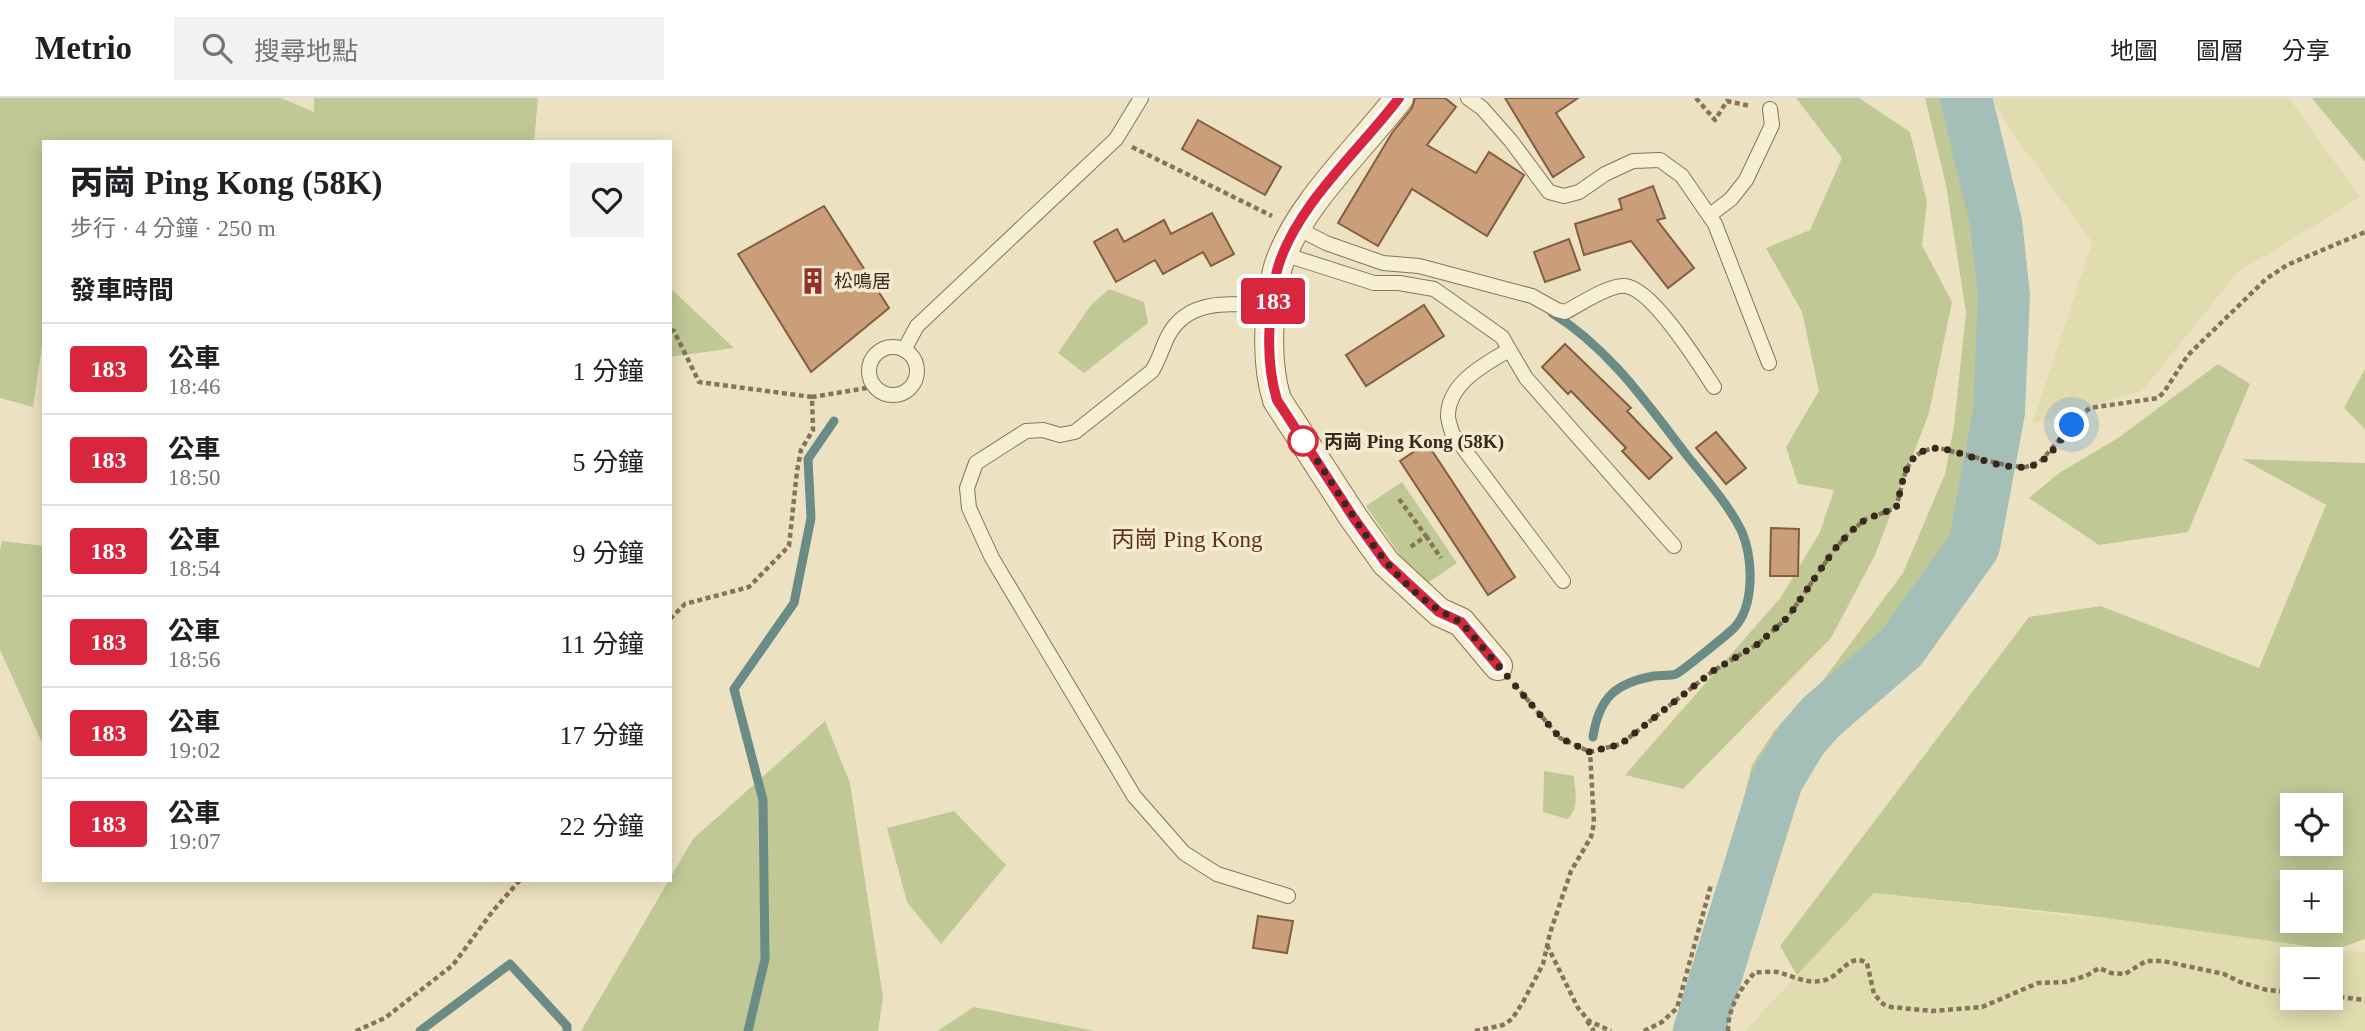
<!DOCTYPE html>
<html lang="zh-TW">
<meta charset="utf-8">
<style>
body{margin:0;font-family:"Times New Roman","Noto Sans TC",serif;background:#f2f2f2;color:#202124;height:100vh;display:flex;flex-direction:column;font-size:26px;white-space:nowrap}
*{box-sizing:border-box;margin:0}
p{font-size:23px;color:#757577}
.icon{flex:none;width:38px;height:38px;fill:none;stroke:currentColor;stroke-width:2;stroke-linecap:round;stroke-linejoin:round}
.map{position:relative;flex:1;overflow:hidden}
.details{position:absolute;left:42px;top:42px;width:630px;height:742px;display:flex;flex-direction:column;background:#fff;border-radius:0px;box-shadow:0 4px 18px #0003}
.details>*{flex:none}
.badge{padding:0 14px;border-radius:5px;font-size:24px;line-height:46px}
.controls{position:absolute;left:2280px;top:695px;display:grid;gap:14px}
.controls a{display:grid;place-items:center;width:63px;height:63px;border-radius:0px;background:#fff;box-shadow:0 4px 18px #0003;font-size:35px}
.you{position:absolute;width:35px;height:35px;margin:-18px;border:5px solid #fff;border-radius:50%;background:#1a73e8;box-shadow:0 0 0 10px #1a73e833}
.map>.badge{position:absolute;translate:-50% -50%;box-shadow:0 0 0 4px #fff}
h2{padding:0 28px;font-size:26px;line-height:63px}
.round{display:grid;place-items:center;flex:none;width:74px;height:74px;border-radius:0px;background:#f2f2f2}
.headline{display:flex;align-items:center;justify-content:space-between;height:119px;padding:0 28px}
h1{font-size:33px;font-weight:800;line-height:52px}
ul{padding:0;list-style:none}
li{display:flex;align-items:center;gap:21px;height:91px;padding:0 28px;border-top:2px solid #e0e0e0}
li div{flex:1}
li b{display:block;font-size:26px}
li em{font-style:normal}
li .badge{min-width:77px;font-weight:700;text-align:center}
header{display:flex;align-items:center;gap:42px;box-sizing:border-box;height:98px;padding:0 35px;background:#fff;border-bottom:2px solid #e0e0e0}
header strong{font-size:33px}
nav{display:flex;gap:38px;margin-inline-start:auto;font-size:24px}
.search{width:490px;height:63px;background:#f2f2f2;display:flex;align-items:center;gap:18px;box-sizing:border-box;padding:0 24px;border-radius:0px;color:#757577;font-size:26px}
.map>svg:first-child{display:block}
.farmland{fill:#e1dcaf;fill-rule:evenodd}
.green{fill:#c0c996;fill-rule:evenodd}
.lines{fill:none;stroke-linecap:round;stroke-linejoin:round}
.stream{stroke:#6b8c86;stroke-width:9}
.river{stroke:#a4beb8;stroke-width:52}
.building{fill:#c99e79;stroke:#835e40;stroke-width:2}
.service-casing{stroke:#85735a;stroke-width:16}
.minor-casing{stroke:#85735a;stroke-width:30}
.path{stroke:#85735a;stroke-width:4.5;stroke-dasharray:5 3.5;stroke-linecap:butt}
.service{stroke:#f7efd4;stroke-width:14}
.minor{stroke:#f7efd4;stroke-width:28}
.line-casing{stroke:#fff;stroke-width:16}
.line{stroke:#d7263d;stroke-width:10}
.walk{stroke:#352a1d;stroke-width:7;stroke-dasharray:0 12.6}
.stop-dot{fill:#fff;stroke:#d7263d;stroke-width:3.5}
.labels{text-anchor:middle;stroke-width:7;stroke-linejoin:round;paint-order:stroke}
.poi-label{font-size:19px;fill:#352a1d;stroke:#f4ebd0;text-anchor:start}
.stop-label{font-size:19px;font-weight:bold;fill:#352a1d;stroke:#f4ebd0;text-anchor:start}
.quarter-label{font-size:23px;fill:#60301e;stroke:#f4ebd0}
</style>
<header>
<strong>Metrio</strong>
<div class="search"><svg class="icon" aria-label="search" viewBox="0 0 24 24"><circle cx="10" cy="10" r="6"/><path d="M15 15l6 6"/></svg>搜尋地點</div>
<nav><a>地圖</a><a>圖層</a><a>分享</a></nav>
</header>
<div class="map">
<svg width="2365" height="933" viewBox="0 0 2365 933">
<rect width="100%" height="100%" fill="#ece2c1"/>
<!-- farmland -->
<g class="farmland">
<polygon points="1992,0 2289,0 2360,99 2237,175 2142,293 2032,326 2092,144 2016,40"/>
<path d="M1874,795l208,24h41l212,33 30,2v79h-620zM2292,861h39v39h-39z"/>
</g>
<!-- green -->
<g class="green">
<polygon points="0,0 281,0 314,14 314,0 538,0 534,44 44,44 44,234 33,309 0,300"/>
<polygon points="1796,0 1859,0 1910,34 1927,104 1922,147 1952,204 1929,315 1875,457 1831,540 1683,691 1625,677 1781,499 1820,434 1834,392 1798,386 1786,349 1819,293 1802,214 1766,150 1810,132 1842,60"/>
<polygon points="1925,0 1982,0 2017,159 2017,287 2009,355 1986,447 1908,555 1857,601 1808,672 1754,838 1729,900 1719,933 1672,933 1682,917 1728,763 1752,667 1775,632 1818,589 1903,475 1945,376 1954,328 1966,214 1946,87"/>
<polygon points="2312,0 2365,0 2365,64 2315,4"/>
<polygon points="670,190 734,250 670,259"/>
<polygon points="1109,191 1144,204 1148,225 1084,275 1058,255 1091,207"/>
<polygon points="2218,266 2250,286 2188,434 2099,447 2029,400 2059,375 2118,340"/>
<polygon points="2365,271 2365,331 2344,310"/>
<path d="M2242,361l123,4v476l-30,11 -235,-33 -226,-24 -77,82 -17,-29 249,-329 72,-11 158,62 67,-163zM2292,707h39v39h-39zM2292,784h39v38h-39z"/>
<polygon points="1402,384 1457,465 1422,489 1366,408"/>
<polygon points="2,443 44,448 44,649 0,552 0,452"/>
<polygon points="825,623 850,685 883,899 878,933 581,933 693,741"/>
<path d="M1544,673l30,5c1,15 6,33 -7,43l-24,-7z"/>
<polygon points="954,713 1006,767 941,846 907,804 887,730"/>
<polygon points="974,909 1095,933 937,933"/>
</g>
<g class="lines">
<!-- stream -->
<g class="stream">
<path d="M1552,215c58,36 96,92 137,145 18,22 41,49 53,74 11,27 13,74 -8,96 -6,6 -53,44 -58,46 -6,2 -15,1 -22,2 -38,7 -55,21 -61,61"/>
<polyline points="420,933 510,866 567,928 567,933"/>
<polyline points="748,933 765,861 763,702 734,591 794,505 811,420 808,361 834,323"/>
</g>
<!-- river -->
<polyline class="river" points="1699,933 1776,684 1801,642 1821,619 1901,550 1974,448 1999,314 2004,197 1996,124 1966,0"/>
</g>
<!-- building -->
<g class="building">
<polygon points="1415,0 1445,0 1456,9 1427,47 1476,75 1489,54 1524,77 1487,138 1412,91 1378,148 1338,125 1392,35 1412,10"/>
<polygon points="1505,0 1578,0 1556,15 1584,59 1553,79"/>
<polygon points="1198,22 1281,69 1265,97 1182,51"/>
<polygon points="1653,88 1665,120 1657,122 1694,170 1668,190 1631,143 1584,157 1575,126 1622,111 1619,101"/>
<polygon points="824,108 889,210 811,274 738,156"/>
<polygon points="1212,115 1234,156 1211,168 1203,154 1163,176 1155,162 1116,184 1094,144 1117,131 1124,144 1164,122 1171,136"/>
<polygon points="1569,141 1580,172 1545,184 1534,154"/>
<polygon points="1424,207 1444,238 1366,288 1346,257"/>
<polygon points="1565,246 1631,310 1627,313 1672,360 1649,381 1622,353 1626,350 1571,293 1568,296 1542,269"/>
<polygon points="1716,334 1746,370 1726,386 1696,350"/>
<polygon points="1427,345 1515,479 1488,497 1400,363"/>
<polygon points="1771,430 1799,431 1798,478 1770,478"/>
<polygon points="1258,818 1293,823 1287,855 1253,850"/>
</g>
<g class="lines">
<defs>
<g id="service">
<polyline points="1468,0 1482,10 1511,43 1549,94 1564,98 1579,94 1605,76 1633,63 1660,62 1682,78 1715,126 1769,265"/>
<polyline points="1710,117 1731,101 1746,82 1772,27 1770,11"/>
<path d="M1297,130l29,15 57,20 36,3 113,30 25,14 8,2c14,-7 45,-28 60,-26 27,2 74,78 89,101"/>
<polyline points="1283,156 1374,185 1399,185 1434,191 1502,239 1526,280 1674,448"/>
<path d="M1272,209c-37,-3 -83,-11 -104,29 -6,12 -9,24 -16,35l-77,61 -15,3 -17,-5 -17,1 -50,32 -9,25 2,20 23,50 142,238 50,57 33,21 71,22"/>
<circle cx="893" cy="273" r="24"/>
<polyline points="904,252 917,228 1116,41 1141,0"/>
<path d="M1509,252c-24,14 -61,33 -61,66 0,5 3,12 4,17l111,148"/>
</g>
<path id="minor" d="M1399,0c-39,51 -102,108 -121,169 -5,17 -6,36 -8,53 -2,27 -1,54 7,80l76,117 33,46 53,49 22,10 37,44"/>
</defs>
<!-- service casing -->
<use href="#service" class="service-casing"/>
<!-- minor casing -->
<use href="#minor" class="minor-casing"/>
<!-- path -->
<g class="path">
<polyline points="1696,0 1715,22 1727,3 1750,8"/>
<polyline points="1132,49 1272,118"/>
<polyline points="670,232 674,233 699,284 812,299"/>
<polyline points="1399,401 1426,438 1409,450"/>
<polyline points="1426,438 1441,460"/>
<polyline points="670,521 685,506 749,489 789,448 797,373 801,352 813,332 812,299 867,290"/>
<path d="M1515,587l45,53 30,14 31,-8 92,-73 45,-27 30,-27 46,-67 15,-17 17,-14 30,-11c8,-27 8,-59 43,-60l70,18 17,1 14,-5 41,-47 9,-7 68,-10 6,-6 24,-37 78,-76 21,-14 78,-33"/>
<polyline points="1547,847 1578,910 1589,923 1611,933"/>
<polyline points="2331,898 2365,902"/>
<polyline points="1587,923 1594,933"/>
<polyline points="356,933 385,920 453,867 492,814 520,782"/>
<polyline points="1475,933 1503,927 1512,921 1523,904 1543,866 1550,835 1571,773 1591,739 1594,725 1590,654"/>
<polyline points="1644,933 1662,924 1677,910 1711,787"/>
<path d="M1728,933c0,-23 12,-42 27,-59 7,1 15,-1 22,0 17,4 30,13 48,8 16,-4 24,-28 42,-17l7,31 9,10 8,3 41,4 50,-4 56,-24 27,-1 21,-6 13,-8 12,5 14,1 21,-13h17l61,13 16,8 27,8 25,2"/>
</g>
<!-- service -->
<use href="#service" class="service"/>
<!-- minor -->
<use href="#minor" class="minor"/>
</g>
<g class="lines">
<defs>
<path id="line" d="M1399,0c-39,52 -102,106 -121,169 -5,17 -6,36 -8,53 -2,27 -1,54 7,80l76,117 33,46 53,49 22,10 37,44"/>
</defs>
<!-- line casing -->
<use href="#line" class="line-casing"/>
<!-- line -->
<use href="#line" class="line"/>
<!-- walk -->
<path class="walk" d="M1303,343c48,64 81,146 158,181l99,116 30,14 31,-8 92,-73 45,-27 30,-27 46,-67 15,-17 17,-14 30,-11c8,-27 7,-59 43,-60 27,4 77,30 101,14 13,-8 22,-25 32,-37"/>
</g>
<!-- icons -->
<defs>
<symbol id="building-bare" viewBox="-9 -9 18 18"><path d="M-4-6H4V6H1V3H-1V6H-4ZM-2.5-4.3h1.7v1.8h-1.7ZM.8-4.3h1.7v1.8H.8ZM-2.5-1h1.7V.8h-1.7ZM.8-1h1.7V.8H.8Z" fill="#91312c" stroke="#f4ebd0" stroke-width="2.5" paint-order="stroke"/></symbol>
</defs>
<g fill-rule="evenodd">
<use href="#building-bare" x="794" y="164" width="38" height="38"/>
</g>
<!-- markers -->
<circle class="stop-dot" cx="1303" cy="343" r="14"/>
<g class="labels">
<!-- poi labels -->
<g class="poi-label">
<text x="834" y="190">松鳴居</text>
</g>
<!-- stop labels -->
<g class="stop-label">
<text x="1324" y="350">丙崗 Ping Kong (58K)</text>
</g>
<!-- quarter labels -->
<g class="quarter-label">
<text x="1187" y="449">丙崗 Ping Kong</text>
</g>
</g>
</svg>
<div class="controls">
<a><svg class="icon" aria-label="locate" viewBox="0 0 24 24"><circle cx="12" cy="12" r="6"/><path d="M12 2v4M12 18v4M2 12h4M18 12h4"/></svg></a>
<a>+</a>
<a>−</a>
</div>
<div class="you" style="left:2072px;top:327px"></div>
<b class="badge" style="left:1273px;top:203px;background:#d7263d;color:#fff">183</b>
<section class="details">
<div class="headline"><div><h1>丙崗 Ping Kong (58K)</h1><p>步行 · 4 分鐘 · 250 m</p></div><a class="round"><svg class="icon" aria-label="heart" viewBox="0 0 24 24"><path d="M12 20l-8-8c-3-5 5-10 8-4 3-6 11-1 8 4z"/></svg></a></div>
<h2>發車時間</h2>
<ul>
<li><span class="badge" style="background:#d7263d;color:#fff">183</span><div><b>公車</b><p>18:46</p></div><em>1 分鐘</em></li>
<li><span class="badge" style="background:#d7263d;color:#fff">183</span><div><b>公車</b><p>18:50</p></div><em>5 分鐘</em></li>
<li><span class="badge" style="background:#d7263d;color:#fff">183</span><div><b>公車</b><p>18:54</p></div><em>9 分鐘</em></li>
<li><span class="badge" style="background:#d7263d;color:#fff">183</span><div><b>公車</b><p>18:56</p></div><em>11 分鐘</em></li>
<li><span class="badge" style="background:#d7263d;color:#fff">183</span><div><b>公車</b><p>19:02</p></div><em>17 分鐘</em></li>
<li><span class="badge" style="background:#d7263d;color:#fff">183</span><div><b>公車</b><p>19:07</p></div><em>22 分鐘</em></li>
</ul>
</section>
</div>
